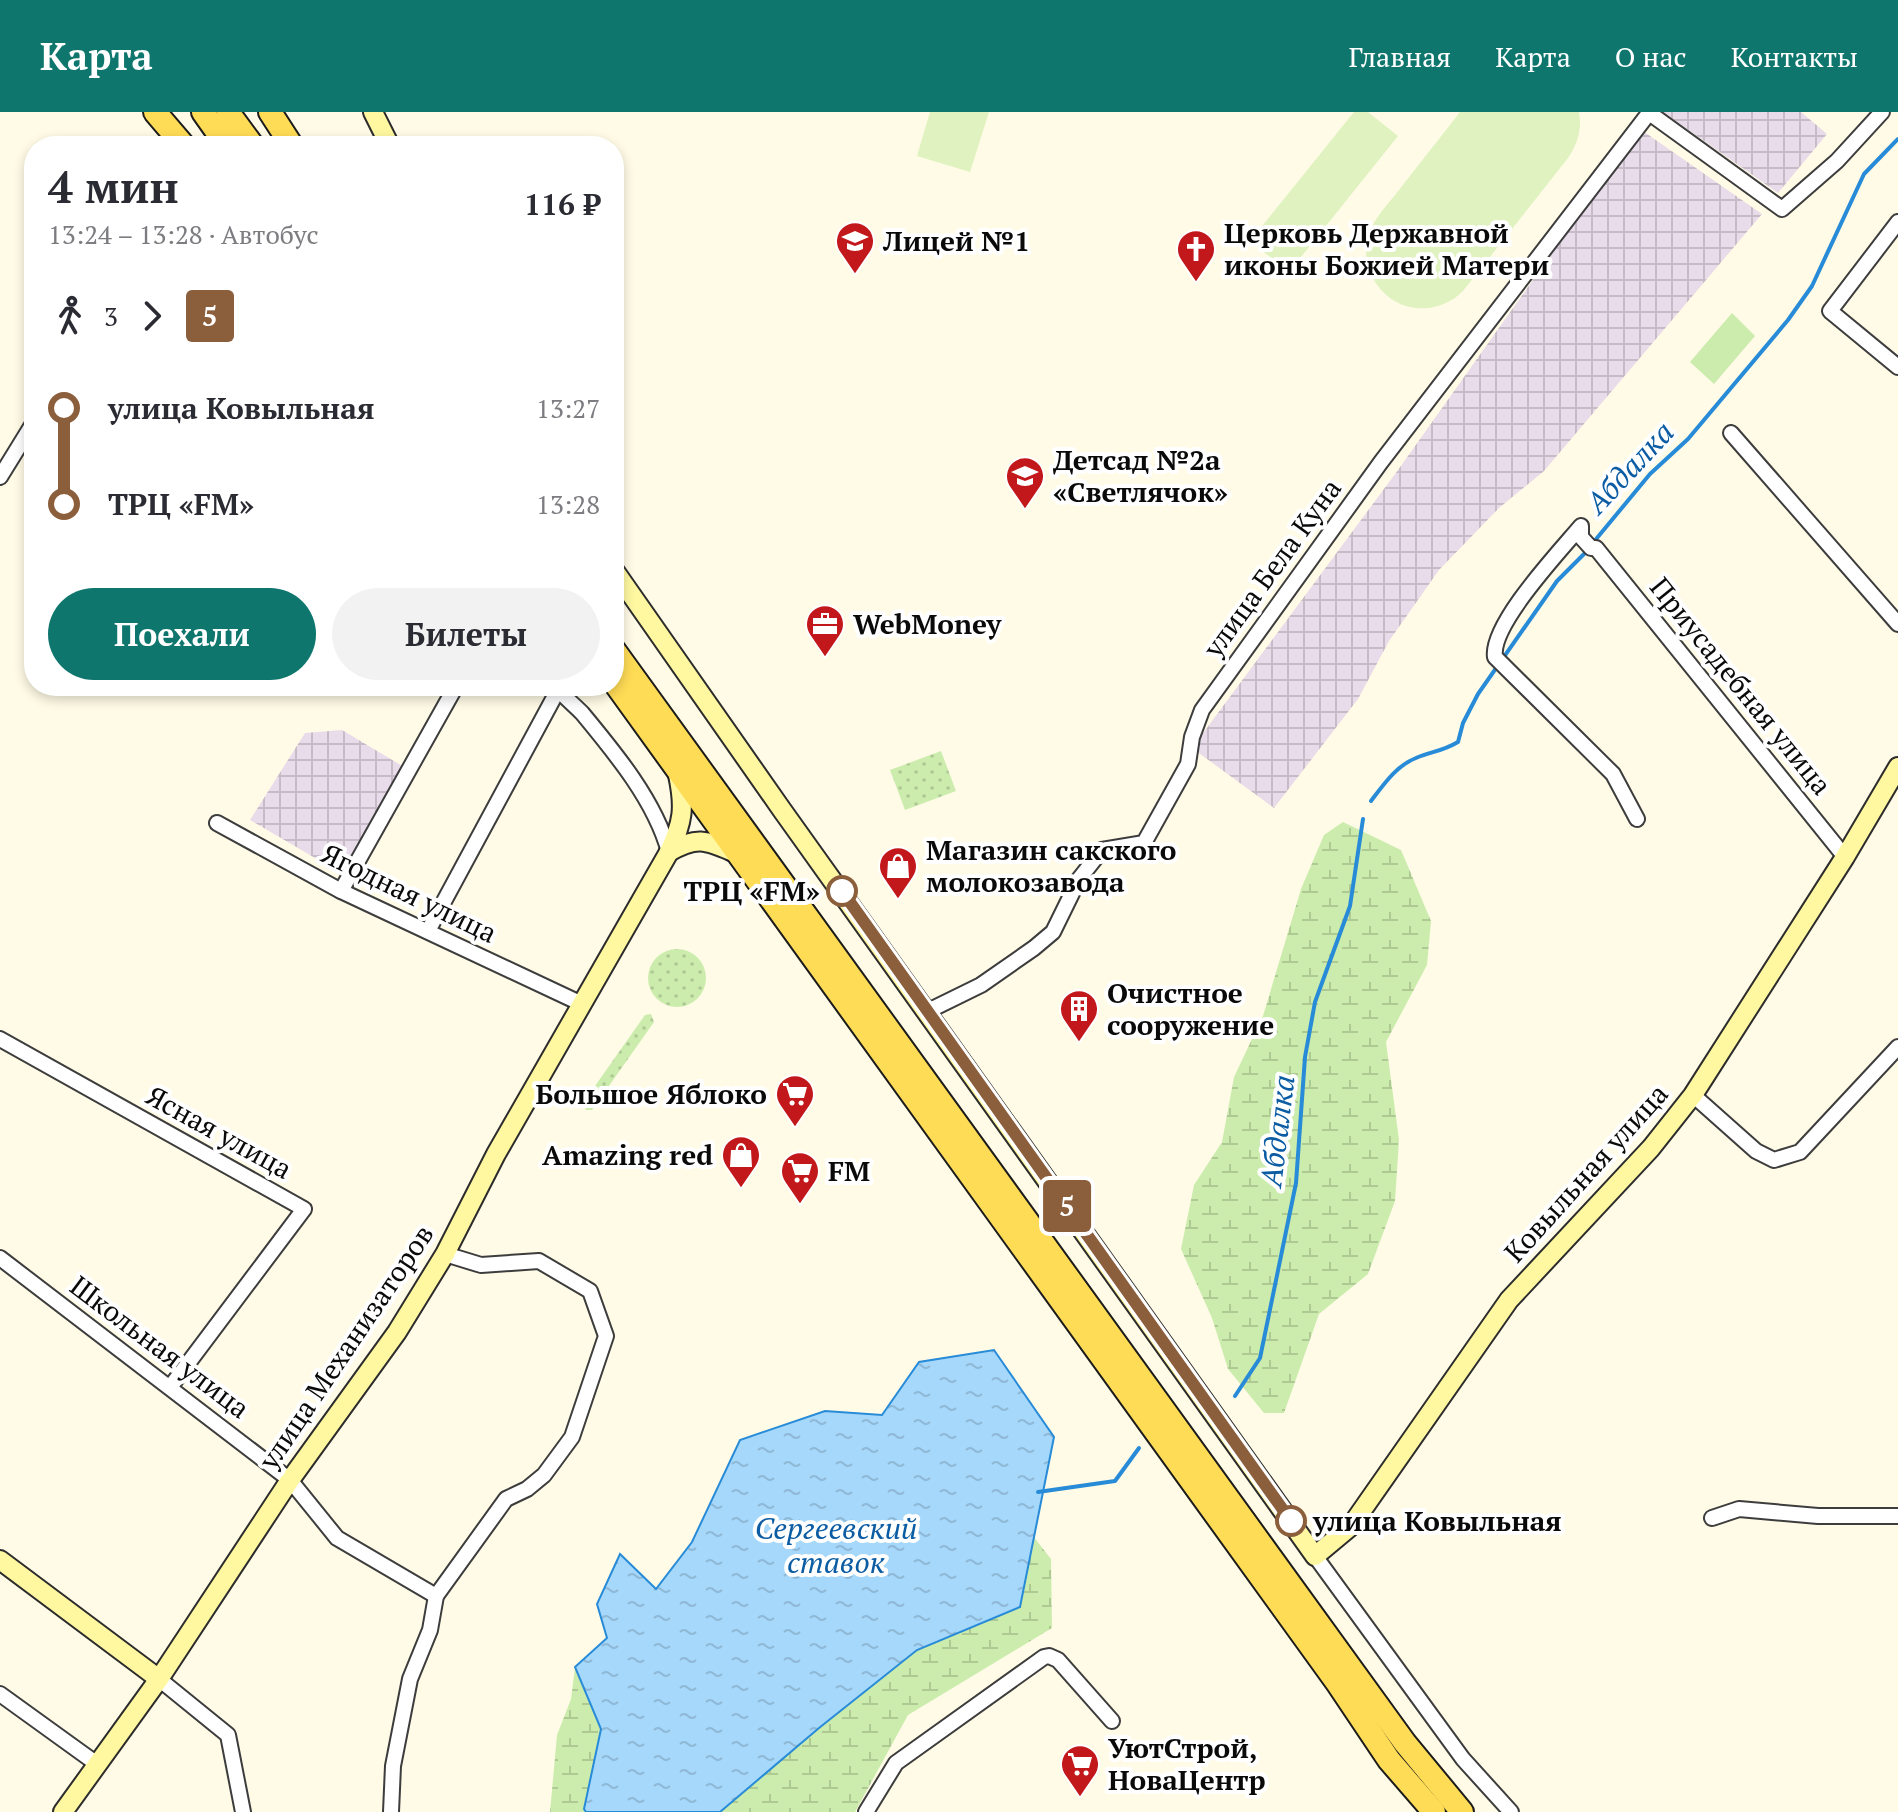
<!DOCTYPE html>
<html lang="ru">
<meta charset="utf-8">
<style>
body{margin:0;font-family:"PT Serif",serif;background:#f2f2f3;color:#2b2b33;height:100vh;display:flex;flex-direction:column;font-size:30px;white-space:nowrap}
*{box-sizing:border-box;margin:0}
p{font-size:26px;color:#7c7c81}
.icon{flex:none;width:44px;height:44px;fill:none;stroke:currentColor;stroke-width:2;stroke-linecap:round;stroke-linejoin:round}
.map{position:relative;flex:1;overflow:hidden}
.side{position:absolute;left:24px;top:24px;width:600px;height:560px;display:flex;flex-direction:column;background:#fff;border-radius:32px;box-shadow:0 4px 12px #0003}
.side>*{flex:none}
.badge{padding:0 16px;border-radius:6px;font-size:28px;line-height:52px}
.map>.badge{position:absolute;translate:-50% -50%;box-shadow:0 0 0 4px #fff}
.legs{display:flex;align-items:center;gap:12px;height:88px;padding:0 24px;font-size:26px}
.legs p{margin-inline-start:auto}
.headline{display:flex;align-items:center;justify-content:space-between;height:136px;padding:0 24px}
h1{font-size:44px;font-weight:700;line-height:60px}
.cta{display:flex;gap:16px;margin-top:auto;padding:16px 24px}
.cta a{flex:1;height:92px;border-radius:48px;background:#0f766e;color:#fff;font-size:32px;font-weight:700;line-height:92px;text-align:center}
.cta a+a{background:#f2f2f3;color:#2b2b33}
ul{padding:0 24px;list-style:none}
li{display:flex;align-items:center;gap:28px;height:96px;font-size:30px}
li i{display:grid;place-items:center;width:12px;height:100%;margin:0 10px;background:currentColor}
li i::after{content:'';width:20px;height:20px;margin:-10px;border:6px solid;border-radius:50%;background:#fff}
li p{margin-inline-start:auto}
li:first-child i{background:linear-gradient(#0000 50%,currentColor 0)}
li:last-child i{background:linear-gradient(currentColor 50%,#0000 0)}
header{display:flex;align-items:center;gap:48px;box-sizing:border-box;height:112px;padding:0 40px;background:#0f766e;color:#fff}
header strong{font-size:38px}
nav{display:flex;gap:44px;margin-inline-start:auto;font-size:28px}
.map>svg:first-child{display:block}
.industrial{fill:url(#industrial-grid)}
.grass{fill:url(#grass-dots)}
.wetland{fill:url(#wetland-marsh)}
.park{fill:#ccecae}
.pitch{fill:#dff2c0}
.water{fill:url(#water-ripples);stroke:#288bd8;stroke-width:2}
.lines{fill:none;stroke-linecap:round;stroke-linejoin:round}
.stream{stroke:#288bd8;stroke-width:4}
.street-casing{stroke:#3d3d3d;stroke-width:18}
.secondary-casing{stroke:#2c2c2c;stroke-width:22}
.primary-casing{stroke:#1b1b1b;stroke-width:26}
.street{stroke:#fff;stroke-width:14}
.secondary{stroke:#fff8a1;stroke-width:18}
.primary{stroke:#ffdc56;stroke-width:22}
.line-1-casing{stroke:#fff;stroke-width:18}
.line-1{stroke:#8b5e3c;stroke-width:12}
.stop-1-dot{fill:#fff;stroke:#8b5e3c;stroke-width:4}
.labels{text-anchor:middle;stroke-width:8;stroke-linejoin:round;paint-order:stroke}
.poi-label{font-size:28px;font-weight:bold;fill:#0a0a0a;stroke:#fff;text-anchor:start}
.street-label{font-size:28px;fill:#0a0a0a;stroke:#fff}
.stop-label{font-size:28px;font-weight:bold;fill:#0a0a0a;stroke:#fff;text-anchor:end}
.water-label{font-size:30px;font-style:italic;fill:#0b5ca3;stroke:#fff}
</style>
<header>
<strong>Карта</strong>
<nav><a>Главная</a><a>Карта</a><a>О нас</a><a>Контакты</a></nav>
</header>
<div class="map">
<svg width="1898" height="1700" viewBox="0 0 1898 1700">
<defs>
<pattern id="industrial-grid" width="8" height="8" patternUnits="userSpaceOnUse" patternTransform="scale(2)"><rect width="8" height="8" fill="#e9dcea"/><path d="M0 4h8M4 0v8" fill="none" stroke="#c6bbc7"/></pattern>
<pattern id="grass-dots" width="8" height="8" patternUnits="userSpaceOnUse" patternTransform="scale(2)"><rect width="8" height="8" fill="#ccecae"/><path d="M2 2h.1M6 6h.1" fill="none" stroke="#aec994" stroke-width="1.8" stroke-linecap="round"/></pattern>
<pattern id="wetland-marsh" width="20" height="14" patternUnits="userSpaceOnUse" patternTransform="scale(2)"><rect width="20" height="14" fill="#ccecae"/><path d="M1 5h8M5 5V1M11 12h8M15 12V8" fill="none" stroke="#aec994"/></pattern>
<pattern id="water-ripples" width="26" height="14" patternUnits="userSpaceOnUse" patternTransform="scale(2)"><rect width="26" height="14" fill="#a6d8fb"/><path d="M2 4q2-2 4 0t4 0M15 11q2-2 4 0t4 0" fill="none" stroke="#8eb8d6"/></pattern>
</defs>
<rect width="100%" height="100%" fill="#fffbe6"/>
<!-- industrial -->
<g class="industrial">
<polygon points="1663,0 1801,0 1827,22 1778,81"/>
<polygon points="1640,17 1762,102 1544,359 1499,396 1439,458 1389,529 1358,587 1274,696 1192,636 1398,358"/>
<polygon points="342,618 409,658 344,763 250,708 305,621"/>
</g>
<!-- grass -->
<g class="grass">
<polygon points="941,639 956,679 905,698 890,658"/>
<circle cx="677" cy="866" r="29"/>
<polygon points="651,902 654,910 592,998 586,998 583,991 645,903"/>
</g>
<!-- wetland -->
<g class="wetland">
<polygon points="1343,710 1401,738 1431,809 1427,853 1386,930 1399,1028 1395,1089 1368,1162 1319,1202 1284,1301 1264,1301 1228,1257 1212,1206 1181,1137 1194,1073 1222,1030 1234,965 1263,904 1301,777 1324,723"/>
<polygon points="1033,1424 1051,1447 1052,1516 908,1603 855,1700 720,1700 819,1616 917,1538 1020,1495"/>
<polygon points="575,1555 601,1617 584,1697 586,1700 550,1700 557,1623 571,1587"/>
</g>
<!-- park -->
<polygon class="park" points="1732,201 1755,224 1714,272 1690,250"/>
<!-- pitch -->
<g class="pitch">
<polygon points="930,0 989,0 970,60 917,44"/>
<polygon points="1354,0 1368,0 1398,24 1289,160 1250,129"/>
<path d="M1460,0h119c3,17 -1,31 -11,46l-105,133c-15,15 -36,21 -57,15 -31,-10 -48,-45 -36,-75 6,-15 19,-28 29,-41 20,-26 41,-52 61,-78z"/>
</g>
<!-- water -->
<polygon class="water" points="994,1238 1054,1325 1020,1495 917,1538 819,1616 720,1700 586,1700 584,1697 601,1617 575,1555 607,1526 597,1492 620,1442 656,1477 692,1430 740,1328 825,1299 882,1303 919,1250"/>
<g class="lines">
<!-- stream -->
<g class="stream">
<polyline points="1592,432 1650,362 1688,327 1788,208 1812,174 1864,62 1898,27"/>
<path d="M1371,689c13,-17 25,-35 45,-43 16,-7 25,-6 42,-16l5,-19 15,-29 79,-113 30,-30"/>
<polyline points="1235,1284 1260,1246 1296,1071 1305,945 1315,890 1350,794 1363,707"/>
<polyline points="1038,1380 1115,1369 1139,1336"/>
</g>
<defs>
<g id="street">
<polyline points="1648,0 1782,97 1837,49 1882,0"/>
<polyline points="1898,110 1830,199 1898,255"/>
<polyline points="1731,321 1898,512"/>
<polyline points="0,365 34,310"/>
<path d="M555,574c8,10 18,18 27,27 34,41 73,88 87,139"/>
<path d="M1637,707l-24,-45 -118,-117c-5,-32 65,-106 86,-131v11l10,11h5l249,309"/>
<polyline points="217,711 341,779 582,892"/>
<polyline points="341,779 456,574"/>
<polyline points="428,819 558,578"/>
<polyline points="928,899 981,873 1034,836 1053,820 1079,767 1102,738 1144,731 1188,652 1192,625 1202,598 1381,350 1649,1"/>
<polyline points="0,927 304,1097 171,1274"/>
<polyline points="1693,983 1756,1039 1774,1048 1800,1040 1898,935"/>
<polyline points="0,1146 290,1368 337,1426 436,1484"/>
<polyline points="1712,1406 1739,1397 1818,1404 1898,1404"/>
<polyline points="1315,1444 1463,1647 1511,1700"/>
<polyline points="159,1567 228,1623 243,1700"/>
<polyline points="0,1582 97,1652"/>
<polyline points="391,1700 393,1654 410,1567 430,1518 436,1484 506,1387 527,1377 544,1363 572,1325 606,1224 590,1179 539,1149 481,1153 445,1142"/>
<polyline points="866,1700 896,1651 1044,1545 1049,1544 1058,1548 1112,1609"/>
</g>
<g id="secondary">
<polyline points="373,0 390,34"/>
<polyline points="614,458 782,698 1315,1444 1351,1414 1509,1188 1651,1036 1693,983 1845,745 1898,655"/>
<path d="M669,740c30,-17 38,-11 69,2"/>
<polyline points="0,1448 159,1567"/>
<path d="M63,1700l96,-133 131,-199 107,-148 48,-78 51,-100 173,-302c14,-30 16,-44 9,-77"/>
</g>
<g id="primary">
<polyline points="155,0 184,34"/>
<polyline points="203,0 227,34"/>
<polyline points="228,0 253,34"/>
<polyline points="270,0 292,34"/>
<polyline points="614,538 1405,1631 1462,1700"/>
<polyline points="614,570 1338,1572 1389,1648 1434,1700"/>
</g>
</defs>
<!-- street casing -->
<use href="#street" class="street-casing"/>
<!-- secondary casing -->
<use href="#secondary" class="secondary-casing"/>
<!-- primary casing -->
<use href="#primary" class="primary-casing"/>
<!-- street -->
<use href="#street" class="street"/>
<!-- secondary -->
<use href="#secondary" class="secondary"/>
<!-- primary -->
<use href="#primary" class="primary"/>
</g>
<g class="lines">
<defs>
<polyline id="line-1" points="842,779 1291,1409"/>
</defs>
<!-- line-1 casing -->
<use href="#line-1" class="line-1-casing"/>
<!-- line-1 -->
<use href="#line-1" class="line-1"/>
</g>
<!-- icons -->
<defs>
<symbol id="school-pin" viewBox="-11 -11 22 30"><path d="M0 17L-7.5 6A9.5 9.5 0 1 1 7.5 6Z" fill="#c3181b" stroke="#fff"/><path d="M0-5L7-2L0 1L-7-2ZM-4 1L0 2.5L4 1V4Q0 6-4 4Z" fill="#fff"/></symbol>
<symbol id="church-pin" viewBox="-11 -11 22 30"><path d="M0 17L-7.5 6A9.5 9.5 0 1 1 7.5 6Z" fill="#c3181b" stroke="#fff"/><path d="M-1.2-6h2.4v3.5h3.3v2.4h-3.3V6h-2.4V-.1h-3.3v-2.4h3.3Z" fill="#fff"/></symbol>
<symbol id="office-pin" viewBox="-11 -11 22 30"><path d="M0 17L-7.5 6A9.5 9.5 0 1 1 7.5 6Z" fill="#c3181b" stroke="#fff"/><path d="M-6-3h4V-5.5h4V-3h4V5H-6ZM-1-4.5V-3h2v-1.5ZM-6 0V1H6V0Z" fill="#fff"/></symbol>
<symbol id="shop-pin" viewBox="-11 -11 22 30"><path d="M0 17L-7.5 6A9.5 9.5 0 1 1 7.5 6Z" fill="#c3181b" stroke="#fff"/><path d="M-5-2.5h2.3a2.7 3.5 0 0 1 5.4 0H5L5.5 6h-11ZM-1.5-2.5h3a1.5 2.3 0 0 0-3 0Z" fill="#fff"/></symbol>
<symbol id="building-pin" viewBox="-11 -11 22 30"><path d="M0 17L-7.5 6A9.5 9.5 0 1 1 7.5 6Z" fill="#c3181b" stroke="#fff"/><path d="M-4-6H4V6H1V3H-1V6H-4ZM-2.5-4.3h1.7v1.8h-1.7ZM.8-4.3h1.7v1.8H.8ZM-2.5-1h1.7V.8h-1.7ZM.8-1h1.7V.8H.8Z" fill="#fff"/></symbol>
<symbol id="supermarket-pin" viewBox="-11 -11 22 30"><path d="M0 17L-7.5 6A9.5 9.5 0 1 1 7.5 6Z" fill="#c3181b" stroke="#fff"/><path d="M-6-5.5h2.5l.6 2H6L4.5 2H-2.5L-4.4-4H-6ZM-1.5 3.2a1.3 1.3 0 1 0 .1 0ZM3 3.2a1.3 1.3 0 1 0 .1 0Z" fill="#fff"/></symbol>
</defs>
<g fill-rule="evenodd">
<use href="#school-pin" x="833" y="107" width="44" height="60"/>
<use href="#church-pin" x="1174" y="115" width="44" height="60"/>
<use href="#school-pin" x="1003" y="342" width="44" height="60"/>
<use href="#office-pin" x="803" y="490" width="44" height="60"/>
<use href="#shop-pin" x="876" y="732" width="44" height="60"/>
<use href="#building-pin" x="1057" y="875" width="44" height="60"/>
<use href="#supermarket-pin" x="773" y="960" width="44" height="60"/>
<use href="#shop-pin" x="719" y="1021" width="44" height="60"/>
<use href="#supermarket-pin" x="778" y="1037" width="44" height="60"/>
<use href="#supermarket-pin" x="1058" y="1630" width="44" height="60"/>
</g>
<!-- markers -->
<g class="stop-1-dot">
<circle cx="842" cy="779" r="14"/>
<circle cx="1291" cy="1409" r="14"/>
</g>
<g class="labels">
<!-- poi labels -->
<g class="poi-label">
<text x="1224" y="131">Церковь Державной<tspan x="1224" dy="32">иконы Божией Матери</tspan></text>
<text x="883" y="139">Лицей №1</text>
<text x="1053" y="358">Детсад №2а<tspan x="1053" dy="32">«Светлячок»</tspan></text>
<text x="853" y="522">WebMoney</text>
<text x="926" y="748">Магазин сакского<tspan x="926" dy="32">молокозавода</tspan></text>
<text x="1107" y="891">Очистное<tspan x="1107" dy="32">сооружение</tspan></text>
<text x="767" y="992" text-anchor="end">Большое Яблоко</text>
<text x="713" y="1053" text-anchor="end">Amazing red</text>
<text x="828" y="1069">FM</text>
<text x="1108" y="1646">УютСтрой,<tspan x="1108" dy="32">НоваЦентр</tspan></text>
</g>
<!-- street labels -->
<g class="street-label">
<text transform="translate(1272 456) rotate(-54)" y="10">улица Бела Куна</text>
<text transform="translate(1741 574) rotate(51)" y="10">Приусадебная улица</text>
<text transform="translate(409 781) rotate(26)" y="10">Ягодная улица</text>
<text transform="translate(219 1020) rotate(29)" y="10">Ясная улица</text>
<text transform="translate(1586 1061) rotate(-48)" y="10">Ковыльная улица</text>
<text transform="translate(160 1235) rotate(37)" y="10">Школьная улица</text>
<text transform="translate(346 1235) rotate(-56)" y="10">улица Механизаторов</text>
</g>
<!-- stop labels -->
<g class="stop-label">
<text x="820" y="789">ТРЦ «FM»</text>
<text x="1313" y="1419" text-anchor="start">улица Ковыльная</text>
</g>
<!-- water labels -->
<g class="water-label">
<text transform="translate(1630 356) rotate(-47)" y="10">Абдалка</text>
<text transform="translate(1278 1019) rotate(-83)" y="10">Абдалка</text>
<text x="836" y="1427">Сергеевский<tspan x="836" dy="34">ставок</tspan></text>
</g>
</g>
</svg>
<b class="badge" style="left:1067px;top:1094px;background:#8b5e3c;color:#fff">5</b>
<section class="side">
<div class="headline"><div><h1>4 мин</h1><p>13:24 – 13:28 · Автобус</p></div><b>116 ₽</b></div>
<div class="legs"><svg class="icon" aria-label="walk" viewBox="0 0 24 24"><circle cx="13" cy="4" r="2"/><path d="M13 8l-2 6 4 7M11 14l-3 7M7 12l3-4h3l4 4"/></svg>3<svg class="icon" aria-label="forward" viewBox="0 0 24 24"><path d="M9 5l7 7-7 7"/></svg><b class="badge" style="background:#8b5e3c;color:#fff">5</b></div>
<ul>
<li><i style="color:#8b5e3c"></i><b>улица Ковыльная</b><p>13:27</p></li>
<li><i style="color:#8b5e3c"></i><b>ТРЦ «FM»</b><p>13:28</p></li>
</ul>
<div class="cta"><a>Поехали</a><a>Билеты</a></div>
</section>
</div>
